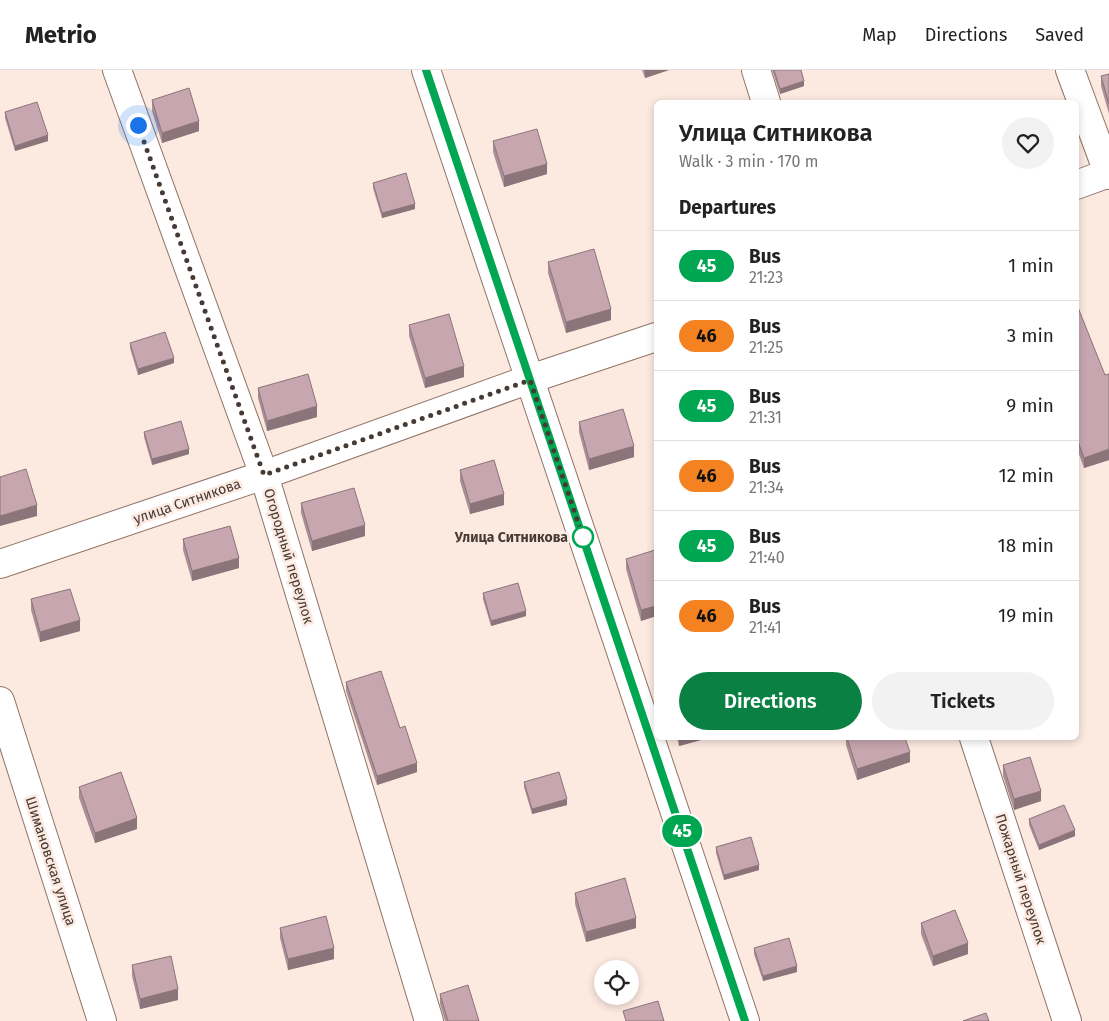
<!DOCTYPE html>
<meta charset="utf-8">
<style>
body{margin:0;font-family:"Fira Sans",sans-serif;background:#f2f2f2;color:#222;height:100vh;display:flex;flex-direction:column;font-size:19px;white-space:nowrap}
*{box-sizing:border-box;margin:0}
p{font-size:16px;color:#767676}
.icon{flex:none;width:28px;height:28px;fill:none;stroke:currentColor;stroke-width:2;stroke-linecap:round;stroke-linejoin:round}
.map{position:relative;flex:1;overflow:hidden}
.sheet{position:absolute;left:654px;top:30px;width:425px;height:640px;display:flex;flex-direction:column;background:#fff;border-radius:8px;box-shadow:0 2px 8px #0003}
.sheet>*{flex:none}
.badge{padding:0 10px;border-radius:16px;font-size:18px;line-height:32px}
.buttons{position:absolute;left:594px;top:890px;display:grid;gap:10px}
.buttons a{display:grid;place-items:center;width:45px;height:45px;border-radius:50%;background:#fff;box-shadow:0 2px 8px #0003;font-size:25px}
.you{position:absolute;width:25px;height:25px;margin:-12px;border:4px solid #fff;border-radius:50%;background:#1a73e8;box-shadow:0 0 0 8px #1a73e833}
.map>.badge{position:absolute;translate:-50% -50%;box-shadow:0 0 0 2px #fff}
h2{padding:0 25px;font-size:19px;line-height:45px}
.round{display:grid;place-items:center;flex:none;width:52px;height:52px;border-radius:26px;background:#f2f2f2}
.head{display:flex;align-items:center;justify-content:space-between;height:85px;padding:0 25px}
h1{font-size:24px;font-weight:600;line-height:38px}
.button{display:flex;gap:10px;margin-top:auto;padding:10px 25px}
.button a{flex:1;height:58px;border-radius:30px;background:#0b8043;color:#fff;font-size:20px;font-weight:600;line-height:58px;text-align:center}
.button a+a{background:#f2f2f2;color:#222}
ul{padding:0;list-style:none}
li{display:flex;align-items:center;gap:15px;height:70px;padding:0 25px;border-top:1px solid #e0e0e0}
li div{flex:1}
li b{display:block;font-size:19px}
li em{font-style:normal}
li .badge{min-width:55px;font-weight:700;text-align:center}
header{display:flex;align-items:center;gap:30px;box-sizing:border-box;height:70px;padding:0 25px;background:#fff;border-bottom:1px solid #e0e0e0}
header strong{font-size:24px}
nav{display:flex;gap:28px;margin-inline-start:auto;font-size:18px}
.map>svg:first-child{display:block}
.lines{fill:none;stroke-linecap:round;stroke-linejoin:round}
.minor-casing{stroke:#8f7466;stroke-width:30}
.minor{stroke:#fff;stroke-width:28}
.wall{fill:#ab8f96}
.shaded-wall{fill:#8b747a}
.building{fill:#c7a6af;stroke:#8b747a}
.line-casing{stroke:#fff;stroke-width:11}
.line{stroke:#00a651;stroke-width:8}
.walk{stroke:#463a34;stroke-width:5;stroke-dasharray:0 9}
.stop-dot{fill:#fff;stroke:#00a651;stroke-width:2.5}
.labels{text-anchor:middle;stroke-width:5;stroke-linejoin:round;paint-order:stroke}
.street-label{font-size:14px;fill:#463a34;stroke:#fce9e0}
.stop-label{font-size:14px;font-weight:bold;fill:#463a34;stroke:#fce9e0;text-anchor:end}
</style>
<header>
<strong>Metrio</strong>
<nav><a>Map</a><a>Directions</a><a>Saved</a></nav>
</header>
<div class="map">
<svg width="1109" height="951" viewBox="0 0 1109 951">
<rect width="100%" height="100%" fill="#fce9e0"/>
<g class="lines">
<defs>
<g id="minor">
<polyline points="117,0 264,405 429,951"/>
<polyline points="426,0 745,951"/>
<polyline points="756,0 766,32"/>
<polyline points="1070,0 1109,105"/>
<polyline points="1076,115 1109,103"/>
<polyline points="0,494 264,405 530,309 656,267"/>
<polyline points="0,631 102,951"/>
<polyline points="974,668 1067,951"/>
</g>
</defs>
<!-- minor casing -->
<use href="#minor" class="minor-casing"/>
<!-- minor -->
<use href="#minor" class="minor"/>
</g>
<!-- wall -->
<g class="wall">
<polygon points="642,0 669,0 645,8"/>
<polygon points="772,0 801,0 804,16 780,24"/>
<polygon points="1109,4 1109,44 1101,16 1101,6"/>
<polygon points="152,30 199,61 162,73 152,41"/>
<polygon points="5,42 48,71 15,81 5,48"/>
<polygon points="493,71 547,104 504,117 493,82"/>
<polygon points="373,113 415,139 382,148 373,118"/>
<polygon points="548,192 611,250 566,263 548,203"/>
<polygon points="1076,236 1105,305 1109,304 1109,390 1084,398 1076,376"/>
<polygon points="409,255 464,307 425,318 409,266"/>
<polygon points="130,273 174,293 138,305 130,278"/>
<polygon points="258,318 317,347 267,361 258,328"/>
<polygon points="579,352 634,387 589,400 579,362"/>
<polygon points="144,362 189,384 152,395 144,367"/>
<polygon points="460,400 504,435 470,444 460,411"/>
<polygon points="301,433 365,466 312,481 301,443"/>
<polygon points="183,469 239,498 192,511 183,480"/>
<polygon points="656,484 656,546 641,551 626,499 626,489"/>
<polygon points="483,523 526,546 491,556 483,529"/>
<polygon points="31,529 80,561 40,572 31,540"/>
<polygon points="346,612 400,658 417,702 377,715 346,621"/>
<polygon points="677,668 708,668 679,676"/>
<polygon points="846,668 905,668 910,692 857,710 846,675"/>
<polygon points="1003,695 1041,731 1014,740 1003,706"/>
<polygon points="524,712 567,735 532,744 524,717"/>
<polygon points="79,717 137,759 95,773 79,728"/>
<polygon points="1029,749 1075,766 1039,780 1029,755"/>
<polygon points="716,777 759,800 724,810 716,783"/>
<polygon points="575,823 636,858 586,872 575,834"/>
<polygon points="921,853 968,884 933,896 921,864"/>
<polygon points="280,858 334,889 288,900 280,868"/>
<polygon points="754,878 797,902 763,911 754,884"/>
<polygon points="132,895 178,930 140,939 132,906"/>
<polygon points="440,924 479,951 445,951 440,934"/>
</g>
<!-- shaded-wall -->
<g class="shaded-wall">
<polygon points="645,0 669,0 645,8"/>
<polygon points="804,11 804,16 780,24 780,19"/>
<polygon points="199,51 199,61 162,73 162,63"/>
<polygon points="48,65 48,71 15,81 15,76"/>
<polygon points="547,94 547,104 504,117 504,106"/>
<polygon points="415,134 415,139 382,148 382,143"/>
<polygon points="611,239 611,250 566,263 566,252"/>
<polygon points="174,288 174,293 138,305 138,299"/>
<polygon points="464,296 464,307 425,318 425,308"/>
<polygon points="317,336 317,347 267,361 267,351"/>
<polygon points="634,376 634,387 589,400 589,389"/>
<polygon points="189,379 189,384 152,395 152,389"/>
<polygon points="1109,379 1109,390 1084,398 1084,388"/>
<polygon points="504,424 504,435 470,444 470,434"/>
<polygon points="37,435 37,446 0,456 0,446"/>
<polygon points="365,455 365,466 312,481 312,471"/>
<polygon points="239,488 239,498 192,511 192,501"/>
<polygon points="656,536 656,546 641,551 641,540"/>
<polygon points="526,541 526,546 491,556 491,551"/>
<polygon points="80,550 80,561 40,572 40,562"/>
<polygon points="679,668 708,668 679,676"/>
<polygon points="910,682 910,692 857,710 857,699"/>
<polygon points="417,693 417,702 377,715 377,706"/>
<polygon points="1041,721 1041,731 1014,740 1014,729"/>
<polygon points="567,729 567,735 532,744 532,739"/>
<polygon points="137,748 137,759 95,773 95,763"/>
<polygon points="1075,760 1075,766 1039,780 1039,775"/>
<polygon points="759,795 759,800 724,810 724,805"/>
<polygon points="636,848 636,858 586,872 586,862"/>
<polygon points="968,873 968,884 933,896 933,886"/>
<polygon points="334,878 334,889 288,900 288,889"/>
<polygon points="797,896 797,902 763,911 763,906"/>
<polygon points="178,919 178,930 140,939 140,929"/>
</g>
<!-- building -->
<g class="building">
<polygon points="774,0 801,0 804,11 780,19"/>
<polygon points="1109,4 1109,34 1101,6"/>
<polygon points="189,18 199,51 162,63 152,30"/>
<polygon points="37,32 48,65 15,76 5,42"/>
<polygon points="537,59 547,94 504,106 493,71"/>
<polygon points="406,103 415,134 382,143 373,113"/>
<polygon points="594,179 611,239 566,252 548,192"/>
<polygon points="1077,235 1105,305 1109,304 1109,379 1084,388 1076,366 1076,236"/>
<polygon points="449,244 464,296 425,308 409,255"/>
<polygon points="165,262 174,288 138,299 130,273"/>
<polygon points="308,304 317,336 267,351 258,318"/>
<polygon points="623,339 634,376 589,389 579,352"/>
<polygon points="181,351 189,379 152,389 144,362"/>
<polygon points="494,390 504,424 470,434 460,400"/>
<polygon points="26,399 37,435 0,446 0,407"/>
<polygon points="354,418 365,455 312,471 301,433"/>
<polygon points="230,456 239,488 192,501 183,469"/>
<polygon points="655,480 656,484 656,536 641,540 626,489"/>
<polygon points="518,513 526,541 491,551 483,523"/>
<polygon points="70,519 80,550 40,562 31,529"/>
<polygon points="381,601 400,658 405,656 417,693 377,706 346,612"/>
<polygon points="847,668 905,668 910,682 857,699"/>
<polygon points="1030,687 1041,721 1014,729 1003,695"/>
<polygon points="121,702 137,748 95,763 79,717"/>
<polygon points="559,702 567,729 532,739 524,712"/>
<polygon points="1064,735 1075,760 1039,775 1029,749"/>
<polygon points="751,767 759,795 724,805 716,777"/>
<polygon points="625,808 636,848 586,862 575,823"/>
<polygon points="955,840 968,873 933,886 921,853"/>
<polygon points="326,846 334,878 288,889 280,858"/>
<polygon points="789,868 797,896 763,906 754,878"/>
<polygon points="171,886 178,919 140,929 132,895"/>
<polygon points="468,915 479,951 448,951 440,924"/>
<polygon points="658,931 664,951 626,951 623,941"/>
<polygon points="986,943 989,951 963,951"/>
</g>
<g class="lines">
<defs>
<polyline id="line" points="426,0 745,951"/>
</defs>
<!-- line casing -->
<use href="#line" class="line-casing"/>
<!-- line -->
<use href="#line" class="line"/>
<!-- walk -->
<polyline class="walk" points="138,55 264,405 530,310 583,467"/>
</g>
<!-- markers -->
<circle class="stop-dot" cx="583" cy="467" r="10"/>
<g class="labels">
<!-- street labels -->
<g class="street-label">
<text transform="translate(187 431) rotate(-19)" y="5">улица Ситникова</text>
<text transform="translate(289 486) rotate(73)" y="5">Огородный переулок</text>
<text transform="translate(51 791) rotate(72)" y="5">Шимановская улица</text>
<text transform="translate(1021 809) rotate(72)" y="5">Пожарный переулок</text>
</g>
<!-- stop labels -->
<g class="stop-label">
<text x="568" y="472">Улица Ситникова</text>
</g>
</g>
</svg>
<div class="buttons">
<a><svg class="icon" aria-label="locate" viewBox="0 0 24 24"><circle cx="12" cy="12" r="6"/><path d="M12 2v4M12 18v4M2 12h4M18 12h4"/></svg></a>
</div>
<div class="you" style="left:138px;top:55px"></div>
<b class="badge" style="left:682px;top:761px;background:#00a651;color:#fff">45</b>
<section class="sheet">
<div class="head"><div><h1>Улица Ситникова</h1><p>Walk · 3 min · 170 m</p></div><a class="round"><svg class="icon" aria-label="heart" viewBox="0 0 24 24"><path d="M12 20l-8-8c-3-5 5-10 8-4 3-6 11-1 8 4z"/></svg></a></div>
<h2>Departures</h2>
<ul>
<li><span class="badge" style="background:#00a651;color:#fff">45</span><div><b>Bus</b><p>21:23</p></div><em>1 min</em></li>
<li><span class="badge" style="background:#f58220;color:#111">46</span><div><b>Bus</b><p>21:25</p></div><em>3 min</em></li>
<li><span class="badge" style="background:#00a651;color:#fff">45</span><div><b>Bus</b><p>21:31</p></div><em>9 min</em></li>
<li><span class="badge" style="background:#f58220;color:#111">46</span><div><b>Bus</b><p>21:34</p></div><em>12 min</em></li>
<li><span class="badge" style="background:#00a651;color:#fff">45</span><div><b>Bus</b><p>21:40</p></div><em>18 min</em></li>
<li><span class="badge" style="background:#f58220;color:#111">46</span><div><b>Bus</b><p>21:41</p></div><em>19 min</em></li>
</ul>
<div class="button"><a>Directions</a><a>Tickets</a></div>
</section>
</div>
